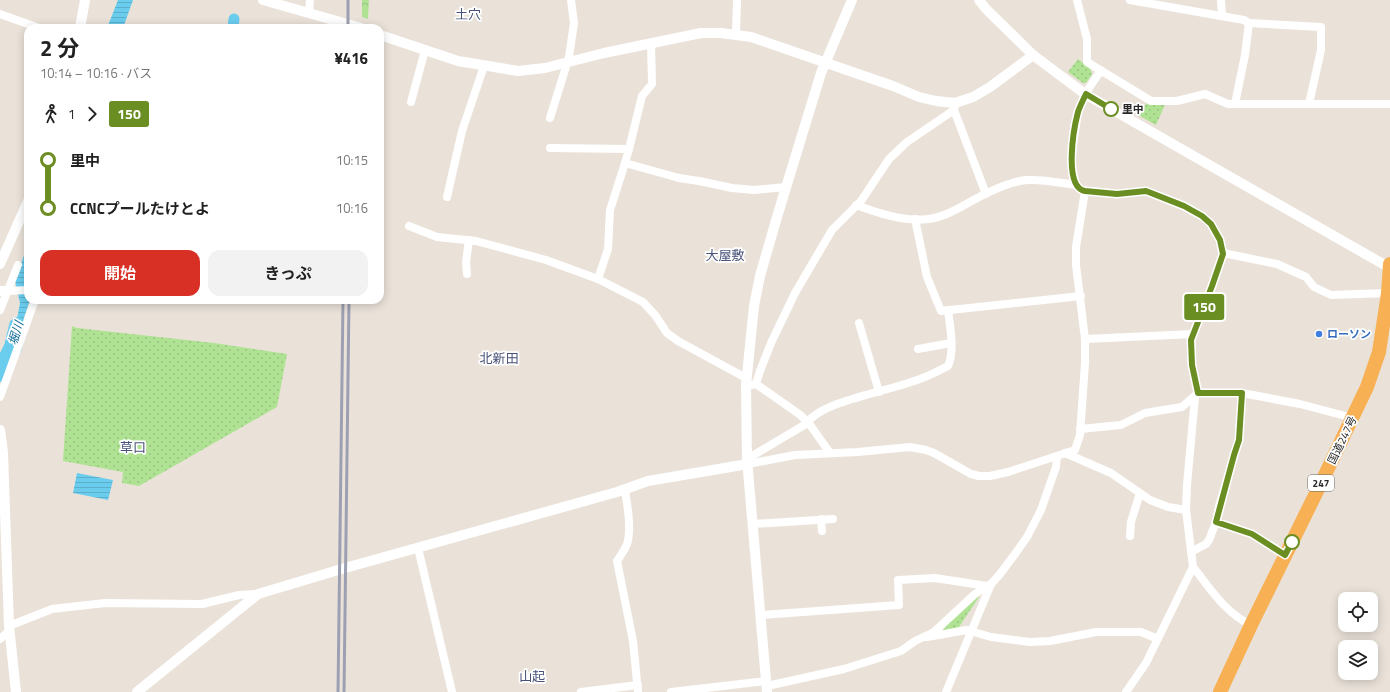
<!DOCTYPE html>
<html lang="ja">
<meta charset="utf-8">
<style>
body{margin:0;font-family:"Titillium Web","Noto Sans JP",sans-serif;background:#f2f2f2;color:#222;height:100vh;display:flex;flex-direction:column;font-size:15px;white-space:nowrap}
*{box-sizing:border-box;margin:0}
p{font-size:13px;color:#767676}
.icon{flex:none;width:22px;height:22px;fill:none;stroke:currentColor;stroke-width:2;stroke-linecap:round;stroke-linejoin:round}
.map{position:relative;flex:1;overflow:hidden}
.panel{position:absolute;left:24px;top:24px;width:360px;height:280px;display:flex;flex-direction:column;background:#fff;border-radius:12px;box-shadow:0 2px 10px #0003}
.panel>*{flex:none}
.badge{padding:0 8px;border-radius:3px;font-size:14px;line-height:26px}
.fabs{position:absolute;left:1338px;top:592px;display:grid;gap:8px}
.fabs a{display:grid;place-items:center;width:40px;height:40px;border-radius:8px;background:#fff;box-shadow:0 2px 10px #0003;font-size:20px}
.map>.badge{position:absolute;translate:-50% -50%;box-shadow:0 0 0 2px #fff}
.legs{display:flex;align-items:center;gap:6px;height:44px;padding:0 16px;font-size:13px}
.legs p{margin-inline-start:auto}
.headline{display:flex;align-items:center;justify-content:space-between;height:68px;padding:0 16px}
h1{font-size:22px;font-weight:700;line-height:30px}
.primary-button{display:flex;gap:8px;margin-top:auto;padding:8px 16px}
.primary-button a{flex:1;height:46px;border-radius:12px;background:#d93025;color:#fff;font-size:16px;font-weight:700;line-height:46px;text-align:center}
.primary-button a+a{background:#f2f2f2;color:#222}
ul{padding:0 16px;list-style:none}
li{display:flex;align-items:center;gap:14px;height:48px;font-size:15px}
li i{display:grid;place-items:center;width:6px;height:100%;margin:0 5px;background:currentColor}
li i::after{content:'';width:10px;height:10px;margin:-5px;border:3px solid;border-radius:50%;background:#fff}
li p{margin-inline-start:auto}
li:first-child i{background:linear-gradient(#0000 50%,currentColor 0)}
li:last-child i{background:linear-gradient(currentColor 50%,#0000 0)}
.map>svg:first-child{display:block}
.forest{fill:url(#forest-crowns)}
.park{fill:url(#park-dots)}
.water{fill:url(#water-rules)}
.lines{fill:none;stroke-linecap:round;stroke-linejoin:round}
.canal{stroke:#6acdee;stroke-width:11}
.river{stroke:#6acdee;stroke-width:18}
.minor{stroke:#fff;stroke-width:8}
.tertiary{stroke:#fff;stroke-width:10}
.trunk{stroke:#f7b154;stroke-width:14}
.rail{stroke:#9ca0b2;stroke-width:3}
.line-1-casing{stroke:#fff;stroke-width:9}
.line-1{stroke:#6b8e23;stroke-width:6}
.stop-1-dot{fill:#fff;stroke:#6b8e23;stroke-width:2}
.shop-dot{fill:#3f7fe0;stroke:#fff;stroke-width:1.5}
.labels{text-anchor:middle;stroke-width:3.5;stroke-linejoin:round;paint-order:stroke}
.shield{fill:#fff;stroke:#686868;stroke-width:1}
.shield-label{font-size:10px;font-weight:bold;fill:#282828}
.stop-label{font-size:11px;font-weight:bold;fill:#282828;stroke:#fff;text-anchor:start}
.shop-label{font-size:11px;font-weight:bold;fill:#366cbe;stroke:#fff;text-anchor:start}
.street-label{font-size:11px;fill:#282828;stroke:#fff}
.water-label{font-size:12px;font-style:italic;fill:#0d6996;stroke:#fff}
.quarter-label{font-size:13px;fill:#485278;stroke:#fff}
</style>
<div class="map">
<svg width="1390" height="692" viewBox="0 0 1390 692">
<defs>
<pattern id="forest-crowns" width="20" height="18" patternUnits="userSpaceOnUse"><rect width="20" height="18" fill="#b0e294"/><path d="M2 6a3 3 0 1 1 6 0M12 15a3 3 0 1 1 6 0" fill="none" stroke="#97c280"/></pattern>
<pattern id="park-dots" width="8" height="8" patternUnits="userSpaceOnUse"><rect width="8" height="8" fill="#b0e294"/><path d="M2 2h.1M6 6h.1" fill="none" stroke="#97c280" stroke-width="1.8" stroke-linecap="round"/></pattern>
<pattern id="water-rules" width="6" height="5" patternUnits="userSpaceOnUse"><rect width="6" height="5" fill="#6acdee"/><path d="M0 2.5h6" fill="none" stroke="#5cb0cc"/></pattern>
</defs>
<rect width="100%" height="100%" fill="#eae2d9"/>
<!-- forest -->
<polygon class="forest" points="362,0 369,0 368,19 362,17"/>
<!-- park -->
<g class="park">
<polygon points="1078,59 1090,68 1092,74 1086,83 1083,83 1068,72"/>
<polygon points="1147,103 1152,105 1165,105 1156,125 1138,115"/>
<polygon points="72,326 77,328 214,343 287,354 277,407 139,486 122,483 123,472 63,461"/>
<polygon points="977,596 979,597 959,627 944,631 942,627"/>
</g>
<!-- water -->
<g class="water">
<polygon points="118,0 133,0 123,28 107,28"/>
<polygon points="28,244 28,300 30,300 9,361 20,303 15,281"/>
<polygon points="77,473 113,480 108,500 73,493"/>
</g>
<g class="lines">
<!-- canal -->
<polyline class="canal" points="233,28 234,19"/>
<!-- river -->
<polyline class="river" points="0,373 13,347 18,326"/>
<!-- minor -->
<g class="minor">
<polyline points="1077,0 1087,39 1087,62 1151,101 1177,101 1205,94 1228,104 1390,104"/>
<polyline points="1130,0 1244,20 1249,23 1321,27 1321,50 1309,104"/>
<polyline points="1221,0 1222,16"/>
<polyline points="309,13 310,0"/>
<polyline points="0,14 39,28"/>
<polyline points="736,34 737,0"/>
<polyline points="411,102 425,50"/>
<polyline points="1235,104 1245,55 1249,23"/>
<polyline points="954,110 986,194"/>
<polyline points="550,118 569,57 574,23 571,0"/>
<polyline points="550,148 629,149 625,163 679,178 699,181 732,188 754,190 786,187"/>
<polyline points="629,149 642,96 652,84 651,43"/>
<polyline points="447,197 462,131 484,66"/>
<path d="M856,205c22,8 48,17 72,14 19,-2 37,-15 53,-23 14,-7 31,-15 46,-16 16,-1 34,3 49,5"/>
<polyline points="915,219 927,277 941,311 1081,296"/>
<polyline points="409,226 437,237 476,241 546,260 598,279 643,302 655,315 667,333 678,341 746,378"/>
<polyline points="1223,253 1277,264 1306,277 1314,287 1331,295 1388,293"/>
<polyline points="467,274 466,262 469,240"/>
<polyline points="598,279 608,249 610,210 625,163"/>
<polyline points="7,291 28,290"/>
<polyline points="0,310 18,265"/>
<polyline points="859,323 879,392"/>
<polyline points="1085,339 1193,334"/>
<polyline points="918,349 951,343"/>
<polyline points="756,384 760,371 771,343 795,293 832,230 861,201 889,159 907,142 954,110 955,103"/>
<polyline points="751,385 756,384 799,414 808,422 830,453"/>
<polyline points="1198,393 1242,393 1300,404 1353,418"/>
<polyline points="0,397 35,300"/>
<polyline points="1080,429 1121,425 1145,413 1182,407 1198,393 1192,365 1191,339 1212,286 1223,253 1220,240 1211,224 1202,216 1184,206 1146,191 1117,194 1081,190 1076,185 1072,167 1071,159 1078,112 1085,94 1101,70"/>
<polyline points="1065,453 1111,473 1150,500 1168,507 1186,510"/>
<path d="M747,459l59,-35c15,-22 76,-32 102,-41 14,-4 27,-10 40,-17 7,-14 2,-40 0,-56"/>
<polyline points="748,464 795,455 858,452 910,447 926,450 934,453 971,474 979,476 990,476 1008,472 1075,450 1080,435 1085,363 1085,339 1076,265 1076,247 1085,191"/>
<path d="M625,489c2,16 7,39 2,55 -2,6 -7,12 -10,17l16,80 5,51"/>
<polyline points="821,519 822,531"/>
<polyline points="1216,522 1252,534 1285,555"/>
<polyline points="753,524 833,519"/>
<polyline points="1130,536 1131,522 1140,493"/>
<polyline points="418,548 452,692"/>
<polyline points="1191,552 1206,544 1209,540 1216,522 1219,506 1239,440 1242,393"/>
<path d="M1193,567c17,21 32,46 58,58"/>
<polyline points="761,615 899,605 898,580 935,578 987,586"/>
<polyline points="9,626 52,609 105,603 202,604 239,595 258,594"/>
<polyline points="927,637 967,630 991,637 1030,642 1050,641 1096,632 1141,632 1158,639"/>
<polyline points="0,639 9,631"/>
<polyline points="767,686 844,669 901,651 915,641 934,632 975,594 992,583 1000,574 1015,554 1027,537 1041,510 1056,467 1057,456"/>
<polyline points="581,692 638,685"/>
<polyline points="671,692 766,681"/>
<polyline points="946,692 991,584"/>
<polyline points="1126,692 1146,663 1193,567 1186,510 1187,485 1195,397"/>
</g>
<!-- tertiary -->
<g class="tertiary">
<polyline points="263,0 361,28"/>
<polyline points="979,0 986,9 1033,55 1085,94 1390,268"/>
<polyline points="80,28 85,0"/>
<polyline points="380,35 458,61 518,71 545,68 604,53 701,33 721,33 751,37 893,86 919,97 936,101 955,103 973,97 990,87 1033,55"/>
<polyline points="0,264 28,201"/>
<polyline points="0,291 7,291"/>
<polyline points="0,430 3,453 9,626 16,692"/>
<polyline points="137,692 258,594 345,568 617,492 648,481 748,464"/>
<polyline points="767,692 747,459 746,385 754,306 760,276 777,217 821,73 852,0"/>
</g>
<!-- trunk -->
<polyline class="trunk" points="1220,692 1251,625 1323,479 1367,387 1379,352 1388,293 1390,264"/>
<!-- rail -->
<g class="rail">
<polyline points="348,28 348,0"/>
<polyline points="338,692 343,300"/>
<polyline points="344,692 349,300"/>
</g>
</g>
<g class="lines">
<defs>
<path id="line-1" d="M1111,109l-25,-15c-3,6 -6,12 -8,18 -4,15 -15,75 7,79l32,3 29,-3 38,15 18,10 9,8 9,16 3,14 -11,32 -21,54 1,25 6,28h44l-3,47 -5,15 -18,67 36,12 33,21 7,-13"/>
</defs>
<!-- line-1 casing -->
<use href="#line-1" class="line-1-casing"/>
<!-- line-1 -->
<use href="#line-1" class="line-1"/>
</g>
<!-- markers -->
<g class="stop-1-dot">
<circle cx="1111" cy="109" r="7"/>
<circle cx="1292" cy="542" r="7"/>
</g>
<circle class="shop-dot" cx="1319" cy="334" r="4"/>
<g class="labels">
<!-- shield labels -->
<rect class="shield" x="1308" y="475" width="26" height="16" rx="3"/>
<g class="shield-label">
<text x="1321" y="487">247</text>
</g>
<!-- stop labels -->
<g class="stop-label">
<text x="1122" y="113">里中</text>
</g>
<!-- shop labels -->
<g class="shop-label">
<text x="1327" y="338">ローソン</text>
</g>
<!-- street labels -->
<g class="street-label">
<text transform="translate(1342 440) rotate(-64)" y="4">国道247号</text>
</g>
<!-- water labels -->
<g class="water-label">
<text transform="translate(16 333) rotate(-73)" y="4">堀川</text>
</g>
<!-- quarter labels -->
<g class="quarter-label">
<text x="468" y="19">土穴</text>
<text x="725" y="260">大屋敷</text>
<text x="499" y="363">北新田</text>
<text x="133" y="452">草口</text>
<text x="532" y="681">山起</text>
</g>
</g>
</svg>
<div class="fabs">
<a><svg class="icon" aria-label="locate" viewBox="0 0 24 24"><circle cx="12" cy="12" r="6"/><path d="M12 2v4M12 18v4M2 12h4M18 12h4"/></svg></a>
<a><svg class="icon" aria-label="layers" viewBox="0 0 24 24"><path d="M12 4l9 5-9 5-9-5zM3 14l9 5 9-5"/></svg></a>
</div>
<b class="badge" style="left:1204px;top:307px;background:#6b8e23;color:#fff">150</b>
<section class="panel">
<div class="headline"><div><h1>2 分</h1><p>10:14 – 10:16 · バス</p></div><b>¥416</b></div>
<div class="legs"><svg class="icon" aria-label="walk" viewBox="0 0 24 24"><circle cx="13" cy="4" r="2"/><path d="M13 8l-2 6 4 7M11 14l-3 7M7 12l3-4h3l4 4"/></svg>1<svg class="icon" aria-label="forward" viewBox="0 0 24 24"><path d="M9 5l7 7-7 7"/></svg><b class="badge" style="background:#6b8e23;color:#fff">150</b></div>
<ul>
<li><i style="color:#6b8e23"></i><b>里中</b><p>10:15</p></li>
<li><i style="color:#6b8e23"></i><b>CCNCプールたけとよ</b><p>10:16</p></li>
</ul>
<div class="primary-button"><a>開始</a><a>きっぷ</a></div>
</section>
</div>
